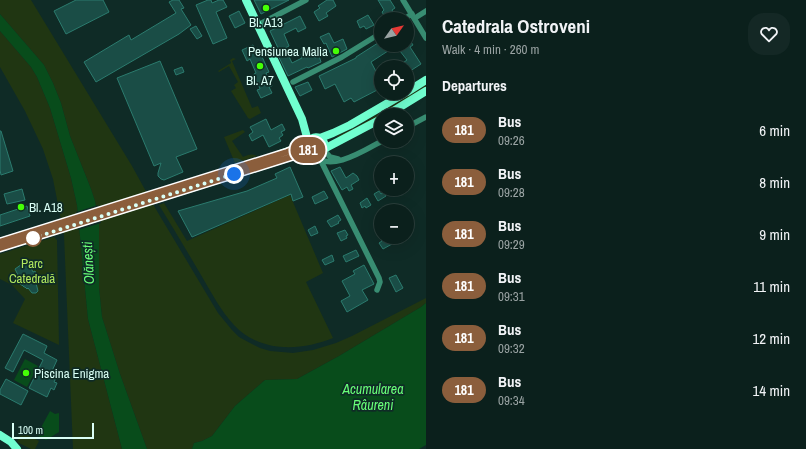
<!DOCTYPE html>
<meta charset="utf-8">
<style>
body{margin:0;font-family:"Archivo Narrow",sans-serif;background:#142825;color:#f1f3f6;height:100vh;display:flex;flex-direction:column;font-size:15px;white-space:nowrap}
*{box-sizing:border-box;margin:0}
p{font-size:13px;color:#9aa3a3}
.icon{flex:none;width:22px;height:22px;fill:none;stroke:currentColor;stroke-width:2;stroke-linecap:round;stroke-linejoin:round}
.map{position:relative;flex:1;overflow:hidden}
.side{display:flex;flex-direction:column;background:#0b201c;width:380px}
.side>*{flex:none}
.badge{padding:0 8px;border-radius:13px;font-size:14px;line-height:26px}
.needle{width:26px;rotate:56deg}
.buttons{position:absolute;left:374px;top:12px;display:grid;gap:8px}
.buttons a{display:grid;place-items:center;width:40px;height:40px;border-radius:50%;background:#0b201c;box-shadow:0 4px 16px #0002,0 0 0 1px #2b3e3b;font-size:20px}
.scale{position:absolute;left:12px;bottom:10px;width:82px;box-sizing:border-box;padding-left:4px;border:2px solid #dafff6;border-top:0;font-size:11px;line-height:14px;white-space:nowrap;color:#dafff6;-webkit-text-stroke:3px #0f2b26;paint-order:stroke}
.you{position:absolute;width:20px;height:20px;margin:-10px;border:3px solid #fff;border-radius:50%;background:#1a73e8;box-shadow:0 0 0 6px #1a73e833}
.map>.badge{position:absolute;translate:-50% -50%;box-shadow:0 0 0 2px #fff}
h2{padding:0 16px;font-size:15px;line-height:36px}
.round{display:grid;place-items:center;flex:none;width:42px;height:42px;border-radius:16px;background:#142825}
.head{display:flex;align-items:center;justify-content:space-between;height:68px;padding:0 16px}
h1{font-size:19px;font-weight:800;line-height:30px}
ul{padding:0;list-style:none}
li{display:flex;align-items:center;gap:12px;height:52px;padding:0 16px}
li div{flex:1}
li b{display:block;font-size:15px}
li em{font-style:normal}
li .badge{min-width:44px;font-weight:700;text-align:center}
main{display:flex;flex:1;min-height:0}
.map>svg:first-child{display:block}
.green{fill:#203612}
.water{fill:#084c1b}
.pier{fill:#0f2b26}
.building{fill:#1a4d46;stroke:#2b7b6e}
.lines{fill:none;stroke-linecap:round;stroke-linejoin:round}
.street{stroke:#388d72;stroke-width:5.5}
.secondary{stroke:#71ffd0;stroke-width:8}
.line-casing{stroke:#fff;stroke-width:9}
.line{stroke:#8b5e3c;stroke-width:6}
.walk{stroke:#dafff6;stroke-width:4;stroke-dasharray:0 7.2}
.poi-dot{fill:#45ff06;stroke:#0f2b26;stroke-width:1.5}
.stop-dot{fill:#fff;stroke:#8b5e3c;stroke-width:2}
.labels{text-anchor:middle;stroke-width:3.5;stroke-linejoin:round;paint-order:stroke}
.poi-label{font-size:13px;fill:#dafff6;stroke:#0f2b26}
.park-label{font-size:13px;fill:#b1e75e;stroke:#0f2b26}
.water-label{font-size:14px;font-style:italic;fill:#68ff78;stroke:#0f2b26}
</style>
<main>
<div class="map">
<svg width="426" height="449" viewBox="0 0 426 449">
<rect width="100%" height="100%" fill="#0f2b26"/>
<!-- green -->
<g class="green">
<polygon points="0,0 31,0 132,166 154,206 218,313 232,330 239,337 250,343 260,348 270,351 293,353 313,350 336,343 352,336 426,298 426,303 421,307 339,356 297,379 265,380 235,406 212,436 202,441 194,443 192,449 147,449 120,374 102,317 99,288 99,224 95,201 91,189 70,136 61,103 53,83 44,65 0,14"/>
<polygon points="0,31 31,67 37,77 50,108 71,178 77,205 88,319 122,449 73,449 64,235 53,179 43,149 25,111 0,67"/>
<polygon points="233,58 236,59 232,61 252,108 258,106 261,113 250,119 248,118 231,91 236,88 234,85 238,82 229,66 219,72 218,71 231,63 230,60"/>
<polygon points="426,85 426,88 358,129 338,139 337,136 356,127"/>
<path d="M243,130l2,2 -13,9 11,16c5,-2 9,-4 14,-1l-22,7 -11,-26z"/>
<path d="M290,195l33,78 -17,9 27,56c-32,13 -73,15 -99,-13 -13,-14 -23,-33 -33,-50 -14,-24 -28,-47 -42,-70l5,-2 23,38z"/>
<polygon points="54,237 57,240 59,345 13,323 25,299 12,285 0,279 0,254"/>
<polygon points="22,432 39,441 35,449 31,449 17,442"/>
</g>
<!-- water -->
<g class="water">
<polygon points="0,14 44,65 53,83 61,103 70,136 91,189 95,201 99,224 99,288 102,317 120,374 147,449 122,449 88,319 77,205 71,178 50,108 37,77 31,67 0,31"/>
<polygon points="426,303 426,445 419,449 192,449 194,443 202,441 212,436 235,406 265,380 297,379 339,356 421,307"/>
<polygon points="25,359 38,366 27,387 14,380"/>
<polygon points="50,411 55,414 59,413 59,432 46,440 37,435"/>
</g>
<!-- pier -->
<polygon class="pier" points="98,205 101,223 78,230 76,212"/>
<!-- building -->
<g class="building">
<polygon points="76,0 103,0 109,12 66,34 54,11"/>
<polygon points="173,0 179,0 184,8 181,9 191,25 179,34 96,82 84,62 129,35 131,40 176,13 169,2"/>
<polygon points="208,0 211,0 212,3 219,0 223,0 227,7 216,12 227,38 213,44 196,5"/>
<polygon points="254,0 289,0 261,14"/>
<polygon points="327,0 333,0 336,6 326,13 328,16 319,21 314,12 320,8 318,6"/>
<polygon points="378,0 390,0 395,8 392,10 394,14 386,19 382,12 384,10"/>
<polygon points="239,11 245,23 235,28 229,16"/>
<polygon points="368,15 374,25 366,29 364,26 360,28 357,21"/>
<polygon points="300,16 306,28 298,32 296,28 284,34 289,46 285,48 292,63 302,58 301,54 310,49 315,58 319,56 321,62 308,68 307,67 288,76 275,49 278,48 270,31"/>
<polygon points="196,26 202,36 197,39 190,29"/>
<polygon points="407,30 412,37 409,39 413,45 410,47 421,64 407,73 407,67 397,67 407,60 400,51 404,49 401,45 407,45"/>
<polygon points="329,33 334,43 343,39 347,49 332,57 326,43 324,44 320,37"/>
<polygon points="381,41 381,45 388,45 391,49 371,62 381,81 381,88 354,102 351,98 344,102 335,84 325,89 319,76 356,58 356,57"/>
<polygon points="253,45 255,49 258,48 269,72 266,73 272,86 269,87 272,93 261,98 257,90 260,89 254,74 256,73 250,59 247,61 242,50"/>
<polygon points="160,61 197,149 176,157 183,172 164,180 161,179 158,176 158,173 161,163 154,166 117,78"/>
<polygon points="182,67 184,72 176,75 174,70"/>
<polygon points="308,82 312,90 300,96 295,87"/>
<polygon points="266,119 271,130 282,124 285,130 281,132 283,135 279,138 281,141 269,147 263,135 252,141 249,135 253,132 250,127"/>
<polygon points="0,131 1,131 13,171 1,175 0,170"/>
<polygon points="290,167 303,197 293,201 291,194 192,237 178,211 247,191 277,178 275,174"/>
<polygon points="340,167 346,178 353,173 357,176 359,180 351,185 353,189 349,191 347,187 342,190 331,171"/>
<polygon points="22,189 25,200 7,204 4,194"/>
<polygon points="324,191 328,198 315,204 312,197"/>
<polygon points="379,191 381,194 384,192 386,196 378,201 374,194"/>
<polygon points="367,198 371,205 366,208 365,206 362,208 360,203"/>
<polygon points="27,206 30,216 0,226 0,215"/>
<polygon points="338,215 341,220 338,222 339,223 331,227 327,221"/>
<polygon points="315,226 318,233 311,236 308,230"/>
<polygon points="345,230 348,235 346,236 347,238 341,241 337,233"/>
<polygon points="380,237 388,237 392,244 383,249 379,243 382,241"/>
<polygon points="356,250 359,256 346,262 343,256"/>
<polygon points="332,255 334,261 325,265 322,260"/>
<polygon points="25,262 29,269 31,268 33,272 35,271 37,276 36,276 38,279 36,280 36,283 38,291 36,293 32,293 28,288 27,289 25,287 24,287 22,285 21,285 18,281 19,280 17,276 18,275 15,269"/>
<polygon points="364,265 374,284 362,290 368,300 347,312 341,301 350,296 342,281 355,274 353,271"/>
<polygon points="396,275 403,288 396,292 389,278"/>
<polygon points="23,334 47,346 44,353 57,360 52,371 58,374 54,382 57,383 54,390 51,388 47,397 29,388 43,360 24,350 13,372 5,368"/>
<polygon points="6,379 28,391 21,405 0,394 0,390"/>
</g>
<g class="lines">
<!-- street -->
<g class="street">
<polyline points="403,0 426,38"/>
<polyline points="415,18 426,11"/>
<polyline points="404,19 412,14"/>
<polyline points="258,25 306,0"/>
<polyline points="293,82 342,57 381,33"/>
<polyline points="407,127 426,117"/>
<polyline points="324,150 330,157 338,159"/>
<path d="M313,154c16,20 52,-4 69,-13"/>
<polyline points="321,161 379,278 380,282 377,290"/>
</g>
<!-- secondary -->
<g class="secondary">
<polyline points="246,0 302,119 308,141"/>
<polyline points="407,92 426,80"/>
<polyline points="387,115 426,91"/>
<polyline points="320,138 333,133 350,125 405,93"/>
<polyline points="324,149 381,119"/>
<polyline points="280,154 297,148 308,142"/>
<polyline points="0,242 181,186"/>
<path d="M0,248l294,-92 11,-2h14c14,-8 -1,-25 -11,-12l-1,7 5,5"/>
<polyline points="0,435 11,442 17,449"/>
</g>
</g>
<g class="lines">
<defs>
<polyline id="line" points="0,242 287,152 297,148 308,142 308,149 312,154 302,154 294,156 0,248"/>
</defs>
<!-- line casing -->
<use href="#line" class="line-casing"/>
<!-- line -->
<use href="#line" class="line"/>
<!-- walk -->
<polyline class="walk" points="33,238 234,174"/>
</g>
<!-- markers -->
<g class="poi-dot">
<circle cx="266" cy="8" r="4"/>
<circle cx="336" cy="51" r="4"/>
<circle cx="260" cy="66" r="4"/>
<circle cx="21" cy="207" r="4"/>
<circle cx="26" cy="373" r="4"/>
</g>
<circle class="stop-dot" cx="33" cy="238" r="8"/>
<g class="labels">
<!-- poi labels -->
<g class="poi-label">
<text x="266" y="27">Bl. A13</text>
<text x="328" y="56" text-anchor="end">Pensiunea Malia</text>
<text x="260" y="85">Bl. A7</text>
<text x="29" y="212" text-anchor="start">Bl. A18</text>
<text x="34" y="378" text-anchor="start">Piscina Enigma</text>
</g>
<!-- park labels -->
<g class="park-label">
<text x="32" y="268">Parc<tspan x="32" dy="15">Catedrală</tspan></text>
</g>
<!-- water labels -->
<g class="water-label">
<text transform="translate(88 263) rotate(-93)" y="5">Olănești</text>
<text x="373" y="394">Acumularea<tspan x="373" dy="16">Râureni</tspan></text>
</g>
</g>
</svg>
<div class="buttons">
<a><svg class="needle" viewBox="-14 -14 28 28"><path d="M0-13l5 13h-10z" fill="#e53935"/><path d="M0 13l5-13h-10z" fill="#9aa3a3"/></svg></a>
<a><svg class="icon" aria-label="locate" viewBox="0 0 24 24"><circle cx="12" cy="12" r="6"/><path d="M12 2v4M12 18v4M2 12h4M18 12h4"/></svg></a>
<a><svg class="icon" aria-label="layers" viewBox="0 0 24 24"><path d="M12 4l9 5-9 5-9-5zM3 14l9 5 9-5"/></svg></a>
<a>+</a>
<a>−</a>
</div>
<div class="scale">100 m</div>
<div class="you" style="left:234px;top:174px"></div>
<b class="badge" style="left:308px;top:150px;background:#8b5e3c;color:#fff">181</b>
</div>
<section class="side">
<div class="head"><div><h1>Catedrala Ostroveni</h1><p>Walk · 4 min · 260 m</p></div><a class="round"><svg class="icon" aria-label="heart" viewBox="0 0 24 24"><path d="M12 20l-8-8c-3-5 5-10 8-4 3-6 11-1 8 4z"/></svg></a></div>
<h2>Departures</h2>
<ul>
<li><span class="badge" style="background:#8b5e3c;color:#fff">181</span><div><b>Bus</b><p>09:26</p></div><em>6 min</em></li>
<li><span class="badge" style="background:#8b5e3c;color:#fff">181</span><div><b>Bus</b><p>09:28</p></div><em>8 min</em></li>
<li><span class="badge" style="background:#8b5e3c;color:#fff">181</span><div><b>Bus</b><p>09:29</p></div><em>9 min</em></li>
<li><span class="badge" style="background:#8b5e3c;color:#fff">181</span><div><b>Bus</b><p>09:31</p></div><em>11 min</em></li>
<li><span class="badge" style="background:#8b5e3c;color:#fff">181</span><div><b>Bus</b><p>09:32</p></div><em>12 min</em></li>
<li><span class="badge" style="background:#8b5e3c;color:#fff">181</span><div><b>Bus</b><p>09:34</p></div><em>14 min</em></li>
</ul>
</section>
</main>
